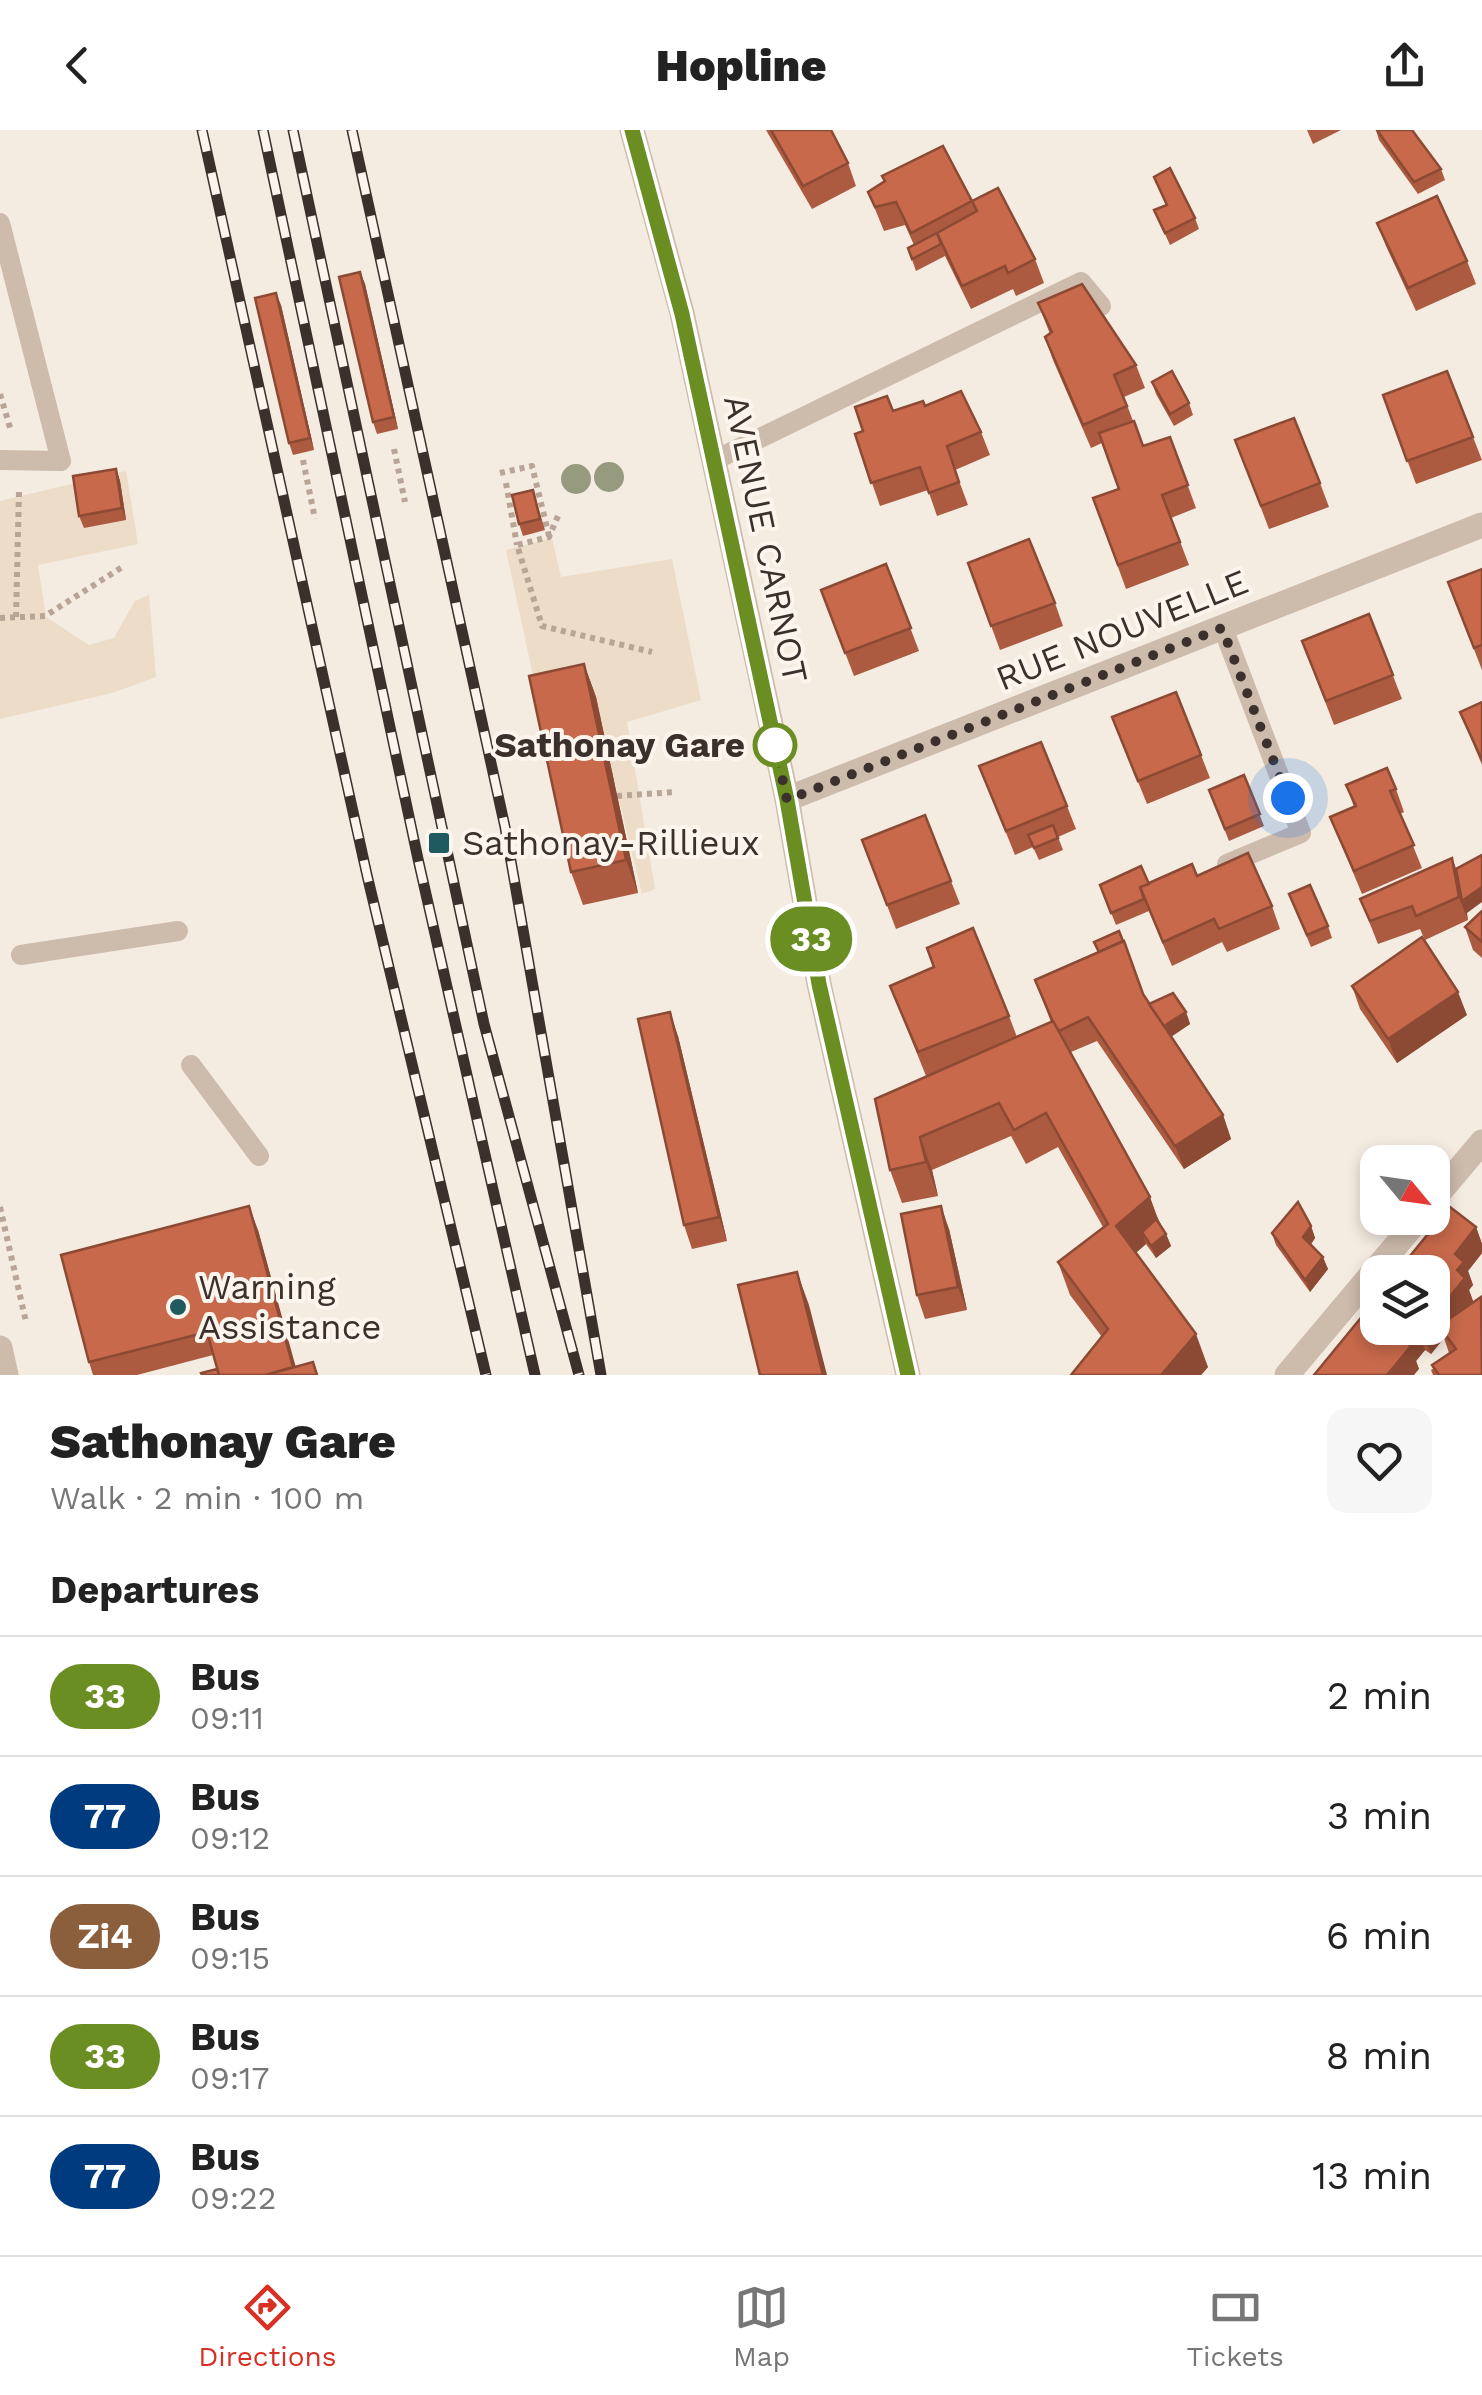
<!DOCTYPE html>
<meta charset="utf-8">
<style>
body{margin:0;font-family:"Work Sans",sans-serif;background:#f6f6f6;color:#222;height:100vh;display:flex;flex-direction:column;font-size:38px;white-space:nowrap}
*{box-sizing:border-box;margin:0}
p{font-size:32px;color:#767676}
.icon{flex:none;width:55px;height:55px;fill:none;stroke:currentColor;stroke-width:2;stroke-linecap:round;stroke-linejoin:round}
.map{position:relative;height:1245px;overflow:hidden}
.drawer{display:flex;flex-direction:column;background:#fff;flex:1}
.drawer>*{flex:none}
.badge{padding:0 20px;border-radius:32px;font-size:35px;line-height:65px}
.needle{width:65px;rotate:119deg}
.controls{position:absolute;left:1360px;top:1015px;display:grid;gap:20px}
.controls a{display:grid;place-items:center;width:90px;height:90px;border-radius:20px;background:#fff;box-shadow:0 5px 15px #0003;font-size:50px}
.you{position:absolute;width:50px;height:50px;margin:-25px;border:8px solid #fff;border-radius:50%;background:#1a73e8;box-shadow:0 0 0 15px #1a73e833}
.map>.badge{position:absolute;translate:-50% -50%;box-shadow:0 0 0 5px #fff}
h2{padding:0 50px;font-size:38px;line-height:90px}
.round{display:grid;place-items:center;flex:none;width:105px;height:105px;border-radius:20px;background:#f6f6f6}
.summary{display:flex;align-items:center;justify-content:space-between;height:170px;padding:0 50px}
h1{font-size:48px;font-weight:800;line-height:75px}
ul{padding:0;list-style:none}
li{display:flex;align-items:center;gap:30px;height:120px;padding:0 50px;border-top:2px solid #e0e0e0}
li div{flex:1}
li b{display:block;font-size:38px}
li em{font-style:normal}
li .badge{min-width:110px;font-weight:700;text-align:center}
header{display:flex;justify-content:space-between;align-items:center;height:130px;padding:0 50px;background:#fff;font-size:45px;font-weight:800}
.dock{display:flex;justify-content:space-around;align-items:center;height:140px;border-top:2px solid #e0e0e0;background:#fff;font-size:28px;color:#767676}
.dock a{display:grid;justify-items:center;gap:5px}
.dock .current{color:#d93025}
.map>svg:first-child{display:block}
.plaza{fill:#ecdcc8}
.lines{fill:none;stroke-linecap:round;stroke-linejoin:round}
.path{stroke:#b9a596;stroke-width:6;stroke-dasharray:5 5;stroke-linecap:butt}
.service{stroke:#cdbbac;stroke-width:20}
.minor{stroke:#cdbbac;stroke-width:25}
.tertiary{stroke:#cdbbac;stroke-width:25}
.rail-casing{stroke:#3b302b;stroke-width:11}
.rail{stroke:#fbf5ee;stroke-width:8;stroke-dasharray:22;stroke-linecap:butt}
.tree{fill:#969b7f}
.wall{fill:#ac5a40}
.shaded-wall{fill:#8c4a34}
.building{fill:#c8694b;stroke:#8c4a34;stroke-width:2.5}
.line-casing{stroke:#fff;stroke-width:22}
.line{stroke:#6b8e23;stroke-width:15}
.walk{stroke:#3b302b;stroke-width:10;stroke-dasharray:0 18}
.stop-dot{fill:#fff;stroke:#6b8e23;stroke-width:5}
.poi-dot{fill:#1f5a5e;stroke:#fbf5ee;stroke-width:4}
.labels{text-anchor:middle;stroke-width:8;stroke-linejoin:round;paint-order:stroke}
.street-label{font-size:35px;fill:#3b302b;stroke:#fbf5ee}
.stop-label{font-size:35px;font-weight:bold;fill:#3b302b;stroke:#fbf5ee;text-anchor:end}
.poi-label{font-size:35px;fill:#3b302b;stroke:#fbf5ee;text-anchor:start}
</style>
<header><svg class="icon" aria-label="back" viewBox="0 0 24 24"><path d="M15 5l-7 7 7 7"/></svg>Hopline<svg class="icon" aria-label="share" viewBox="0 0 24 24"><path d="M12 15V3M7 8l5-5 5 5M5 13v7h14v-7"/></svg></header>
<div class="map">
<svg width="1482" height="1245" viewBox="0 0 1482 1245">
<rect width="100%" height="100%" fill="#f4ebe1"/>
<!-- plaza -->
<g class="plaza">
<polygon points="126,341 138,414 38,435 46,487 89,515 114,508 135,471 149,465 156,547 112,563 0,589 0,371"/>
<polygon points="552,408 561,447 672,429 701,570 627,592 655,759 642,764 615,653 540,578 506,420"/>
</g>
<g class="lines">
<!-- path -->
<g class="path">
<polyline points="0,264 11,301"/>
<polyline points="394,319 405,372"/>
<polyline points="303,330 315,389"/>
<polyline points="500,343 532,336 549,406"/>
<polyline points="506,353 517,415"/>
<polyline points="558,386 549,407 517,415 542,496 652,522"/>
<polyline points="16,487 19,362"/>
<polyline points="0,488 45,486 124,436"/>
<polyline points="617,666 675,662"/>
<polyline points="0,1077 26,1192"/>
</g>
<!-- service -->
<g class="service">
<polyline points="0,93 61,331 0,330"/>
<polyline points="715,330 1081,152 1101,176"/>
<polyline points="1223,498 1301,703 1227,734"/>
<polyline points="21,825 178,801"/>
<polyline points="191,935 259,1026"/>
</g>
<!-- minor -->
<g class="minor">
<polyline points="787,669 1482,395"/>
<polyline points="1432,1071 1482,1012"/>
<polyline points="1287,1245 1419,1088"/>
</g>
<!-- tertiary -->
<g class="tertiary">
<polyline points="632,0 682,183 787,669 819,854 908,1245"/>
<polyline points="0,1218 6,1245"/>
</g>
<defs>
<g id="rail">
<polyline points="202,0 367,745 486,1245"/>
<polyline points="263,0 418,729 535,1245"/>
<polyline points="293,0 484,894 579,1245"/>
<polyline points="352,0 505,697 601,1245"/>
</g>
</defs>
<!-- rail casing -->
<use href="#rail" class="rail-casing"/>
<!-- rail -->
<use href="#rail" class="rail"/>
</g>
<!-- trees -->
<g class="tree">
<circle cx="609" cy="347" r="15"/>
<circle cx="576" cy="349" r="15"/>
</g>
<!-- wall -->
<g class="wall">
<polygon points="766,0 831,0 848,33 856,56 812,79"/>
<polygon points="1307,0 1341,0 1313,14"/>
<polygon points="1376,0 1441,39 1445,50 1418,64 1379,10"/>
<polygon points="882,46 972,71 1035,129 1044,153 1016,166 1013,159 971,179 945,126 916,141 908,118 914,115 905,95 884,101 868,62 884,52"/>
<polygon points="1154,47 1195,88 1199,99 1170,115 1154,80 1166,75"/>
<polygon points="1377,93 1467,131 1476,154 1416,181 1386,116"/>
<polygon points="360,142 365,154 398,299 377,304 373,292"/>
<polygon points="1038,173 1136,235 1145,258 1124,267 1133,291 1143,316 1170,307 1196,378 1171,388 1189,435 1126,459 1093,368 1119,359 1102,313 1091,318 1053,230 1045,207 1050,204"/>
<polygon points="281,175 314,320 293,325 289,313"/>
<polygon points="1447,241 1482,330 1416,354 1383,265"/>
<polygon points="1152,252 1189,273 1193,285 1174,296 1156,264"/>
<polygon points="925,276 981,302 990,325 955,340 968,375 937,386 928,360 880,376 855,304 863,301 893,281"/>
<polygon points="1235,310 1320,353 1329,377 1269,399"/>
<polygon points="116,339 120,351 126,390 84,398 79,386"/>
<polygon points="533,360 545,400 523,406 519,394"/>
<polygon points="968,433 1055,473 1063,496 1000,520"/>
<polygon points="886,434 919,521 854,546 821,460"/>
<polygon points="1482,439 1482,540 1448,452"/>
<polygon points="1369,484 1402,569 1334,595 1302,511"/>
<polygon points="584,534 596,567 638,763 583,775 571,742"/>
<polygon points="1482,572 1482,635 1460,582"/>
<polygon points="1121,610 1201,625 1210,648 1147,674"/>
<polygon points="979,636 1067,676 1076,699 1058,707 1063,720 1039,730 1033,717 1015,725"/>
<polygon points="1244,645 1264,696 1229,711 1209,660"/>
<polygon points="1346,655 1396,659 1404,682 1400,684 1422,738 1362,764 1330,687 1354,677"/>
<polygon points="925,685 960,774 896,799 862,710"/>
<polygon points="1452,728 1468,790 1425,810 1420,799 1378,814 1360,769"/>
<polygon points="1197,746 1272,776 1280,799 1227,822 1222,812 1172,836 1149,781 1116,795 1100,755 1149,754"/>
<polygon points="1289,764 1328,796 1332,808 1311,817"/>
<polygon points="1482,781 1482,828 1473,820 1465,797"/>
<polygon points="1094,812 1143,865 1149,874 1186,882 1190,894 1171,907 1223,985 1231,1009 1184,1039 1097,911 1071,922 1166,1104 1171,1116 1156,1128 1146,1114 1135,1123 1208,1237 1201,1245 1071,1245 1102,1207 1070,1165 1058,1132 1103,1097 1058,1017 1026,1034 1011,1006 932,1040 938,1066 902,1073 890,1040 967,929 926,946 890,856 1009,886 1017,907 1051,892 1035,850 1098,822"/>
<polygon points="1352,856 1467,885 1397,933 1360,879"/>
<polygon points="678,906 727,1111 692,1119 684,1095"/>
<polygon points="1311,1096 1315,1108 1311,1114 1328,1139 1310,1162 1276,1115 1272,1103"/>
<polygon points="1476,1097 1482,1114 1482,1123 1468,1141 1473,1155 1469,1160 1473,1171 1471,1174 1482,1245 1433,1245 1431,1240 1434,1238 1432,1235 1449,1223 1444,1208 1431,1224 1425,1220 1416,1231 1419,1239 1314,1245"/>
<polygon points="949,1099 967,1180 925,1189 917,1165"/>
<polygon points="258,1100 295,1237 313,1232 318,1245 202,1245 217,1239 213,1225 137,1245 93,1245 89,1232"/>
</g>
<!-- shaded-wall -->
<g class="shaded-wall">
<polygon points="360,142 365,154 398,299 394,287"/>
<polygon points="276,163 281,175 314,320 310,308"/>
<polygon points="116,339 120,351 126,390 122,378"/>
<polygon points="584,534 596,567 638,763 626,730"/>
<polygon points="1452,728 1461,751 1482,757 1482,772 1467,783 1468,790 1459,767"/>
<polygon points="1458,862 1467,885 1397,933 1388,909"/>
<polygon points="670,882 678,906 727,1111 719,1087"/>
<polygon points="1186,882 1190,894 1166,910 1162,898"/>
<polygon points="1223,985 1231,1009 1184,1039 1175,1016"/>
<polygon points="920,1007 932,1040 938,1066 926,1032"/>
<polygon points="1150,1067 1162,1100 1142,1102 1146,1114 1128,1130 1116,1096"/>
<polygon points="249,1076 258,1100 298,1245 295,1245"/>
<polygon points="941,1076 949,1099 967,1180 958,1157"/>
<polygon points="1311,1096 1315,1108 1308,1119 1303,1107"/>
<polygon points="1476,1097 1482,1114 1482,1123 1468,1141 1473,1155 1469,1160 1473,1171 1446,1205 1439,1196 1444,1208 1431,1224 1422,1201 1425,1198 1432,1198 1432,1188 1457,1140 1455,1124"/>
<polygon points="1166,1104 1171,1116 1156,1128 1151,1116"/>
<polygon points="1323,1127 1328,1139 1310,1162 1305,1150"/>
<polygon points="797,1142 809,1175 827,1245 823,1245"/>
<polygon points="1417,1198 1425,1220 1416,1231 1419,1239 1414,1245 1387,1245 1404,1212"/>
<polygon points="1196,1204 1208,1237 1201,1245 1161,1245"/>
</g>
<!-- building -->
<g class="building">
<polygon points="771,0 831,0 848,33 803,56"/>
<polygon points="1377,0 1412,0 1441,39 1414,52"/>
<polygon points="943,16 972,71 998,58 1035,129 1008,143 1005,136 962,156 937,103 977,81 972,71 911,103 896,72 875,77 868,62 885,51 882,46"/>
<polygon points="1170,38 1195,88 1165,103 1154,80 1167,75 1154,47"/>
<polygon points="1437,66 1467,131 1408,158 1377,93"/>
<polygon points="937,103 941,114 912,129 908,118"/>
<polygon points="360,142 394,287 373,292 339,147"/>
<polygon points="1082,154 1136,235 1114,245 1127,276 1083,295 1045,207 1052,202 1038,173"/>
<polygon points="276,163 310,308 289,313 255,168"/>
<polygon points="1172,241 1189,273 1170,284 1152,252"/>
<polygon points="1447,241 1473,307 1407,331 1383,265"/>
<polygon points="961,261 981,302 947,316 959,352 929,363 920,337 871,353 855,304 863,301 855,277 887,266 893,281 923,271 925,276"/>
<polygon points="1294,288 1320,353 1261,376 1235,310"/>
<polygon points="1134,291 1143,316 1170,307 1188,355 1162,365 1180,412 1118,435 1093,368 1119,359 1099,303"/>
<polygon points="116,339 122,378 79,386 73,346"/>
<polygon points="533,360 540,389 519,394 512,365"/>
<polygon points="1029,409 1055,473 991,496 968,433"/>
<polygon points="886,434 911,498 845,523 821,460"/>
<polygon points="1482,439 1482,515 1474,518 1448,452"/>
<polygon points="1369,484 1393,545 1326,571 1302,511"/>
<polygon points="584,534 626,730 571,742 529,546"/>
<polygon points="1176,562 1201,625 1138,651 1112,587"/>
<polygon points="1482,572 1482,630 1460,582"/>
<polygon points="1041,612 1067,676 1006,701 979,636"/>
<polygon points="1387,638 1396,659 1390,661 1414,715 1354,741 1330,687 1356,676 1346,655"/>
<polygon points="1244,645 1260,684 1225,699 1209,660"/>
<polygon points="925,685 951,751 887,775 862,710"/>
<polygon points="1053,695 1058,708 1034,718 1028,705"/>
<polygon points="1248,723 1272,776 1219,799 1214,789 1163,812 1140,757 1192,734 1197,746"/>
<polygon points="1482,725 1482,757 1462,771 1456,739"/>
<polygon points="1452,728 1459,767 1416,786 1412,776 1370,791 1360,769"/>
<polygon points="1141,736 1149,754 1140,757 1144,769 1111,783 1100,755"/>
<polygon points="1310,755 1328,796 1307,805 1289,764"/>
<polygon points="1482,781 1482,812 1465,797"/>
<polygon points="973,798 1009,886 918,922 890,856 934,837 927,818"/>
<polygon points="1119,801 1123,811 1099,822 1094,812"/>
<polygon points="1422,807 1458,862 1388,909 1352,856"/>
<polygon points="1124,811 1143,864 1223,985 1175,1016 1088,887 1059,901 1053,892 1035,850"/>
<polygon points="1173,863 1186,882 1164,896 1149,874"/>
<polygon points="670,882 719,1087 684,1095 638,889"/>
<polygon points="1053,891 1150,1067 1116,1096 1196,1204 1161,1245 1071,1245 1108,1199 1058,1132 1108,1094 1046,983 1014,1000 999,973 920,1007 926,1032 890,1040 875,969"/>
<polygon points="1298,1072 1311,1096 1303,1107 1323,1127 1305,1150 1272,1103"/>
<polygon points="249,1076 293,1237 266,1245 219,1245 207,1202 89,1232 61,1125"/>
<polygon points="941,1076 958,1157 917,1165 901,1084"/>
<polygon points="1450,1077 1476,1097 1455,1124 1464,1132 1457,1140 1465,1148 1432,1188 1432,1142 1397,1142"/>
<polygon points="1156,1089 1166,1104 1151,1116 1142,1102"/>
<polygon points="797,1142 823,1245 760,1245 738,1155"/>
<polygon points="1378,1167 1378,1198 1416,1198 1404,1212 1411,1216 1387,1245 1314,1245"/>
<polygon points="1481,1167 1482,1245 1439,1245 1432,1235 1456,1219 1439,1196"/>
<polygon points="313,1232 317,1245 266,1245"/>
<polygon points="217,1239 219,1245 202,1245 201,1243"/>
</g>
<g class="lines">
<defs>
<polyline id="line" points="632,0 682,184 787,670 819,854 908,1245"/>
</defs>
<!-- line casing -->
<use href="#line" class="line-casing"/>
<!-- line -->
<use href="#line" class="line"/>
<!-- walk -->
<polyline class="walk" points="775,615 787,670 1222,498 1288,668"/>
</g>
<!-- markers -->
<circle class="stop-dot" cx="775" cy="615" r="20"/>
<g class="poi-dot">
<rect x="427" y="701" width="24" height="24" rx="5"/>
<circle cx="178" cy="1177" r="10"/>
</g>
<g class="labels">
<!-- street labels -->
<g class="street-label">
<text transform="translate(766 409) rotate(78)" y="12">AVENUE CARNOT</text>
<text transform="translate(1122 500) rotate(-22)" y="12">RUE NOUVELLE</text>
</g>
<!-- stop labels -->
<g class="stop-label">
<text x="745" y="627">Sathonay Gare</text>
</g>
<!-- poi labels -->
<g class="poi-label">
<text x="462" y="725">Sathonay-Rillieux</text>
<text x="198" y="1169">Warning<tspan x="198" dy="40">Assistance</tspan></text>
</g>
</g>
</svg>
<div class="controls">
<a><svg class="needle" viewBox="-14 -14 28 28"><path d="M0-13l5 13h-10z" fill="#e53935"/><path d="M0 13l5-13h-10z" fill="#767676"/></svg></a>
<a><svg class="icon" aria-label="layers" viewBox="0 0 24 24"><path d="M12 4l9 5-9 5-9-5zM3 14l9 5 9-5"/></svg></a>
</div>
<div class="you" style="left:1288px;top:668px"></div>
<b class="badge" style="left:811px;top:809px;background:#6b8e23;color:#fff">33</b>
</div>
<section class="drawer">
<div class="summary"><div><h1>Sathonay Gare</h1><p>Walk · 2 min · 100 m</p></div><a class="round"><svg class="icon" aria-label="heart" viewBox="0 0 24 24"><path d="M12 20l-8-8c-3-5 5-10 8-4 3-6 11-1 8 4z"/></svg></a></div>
<h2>Departures</h2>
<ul>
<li><span class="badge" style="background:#6b8e23;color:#fff">33</span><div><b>Bus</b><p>09:11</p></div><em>2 min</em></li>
<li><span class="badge" style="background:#003b80;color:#fff">77</span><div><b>Bus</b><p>09:12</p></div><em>3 min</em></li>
<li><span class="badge" style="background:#8b5e3c;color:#fff">Zi4</span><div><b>Bus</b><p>09:15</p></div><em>6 min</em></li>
<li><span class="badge" style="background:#6b8e23;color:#fff">33</span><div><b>Bus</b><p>09:17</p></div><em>8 min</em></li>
<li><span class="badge" style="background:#003b80;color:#fff">77</span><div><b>Bus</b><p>09:22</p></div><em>13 min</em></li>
</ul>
</section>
<nav class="dock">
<a class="current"><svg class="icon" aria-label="directions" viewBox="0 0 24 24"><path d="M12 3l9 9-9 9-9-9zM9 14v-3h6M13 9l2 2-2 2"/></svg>Directions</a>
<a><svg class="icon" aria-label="map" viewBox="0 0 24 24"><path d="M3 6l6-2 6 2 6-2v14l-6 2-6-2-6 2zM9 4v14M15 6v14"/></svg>Map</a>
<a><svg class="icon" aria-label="tickets" viewBox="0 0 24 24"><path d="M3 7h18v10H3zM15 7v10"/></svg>Tickets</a>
</nav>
